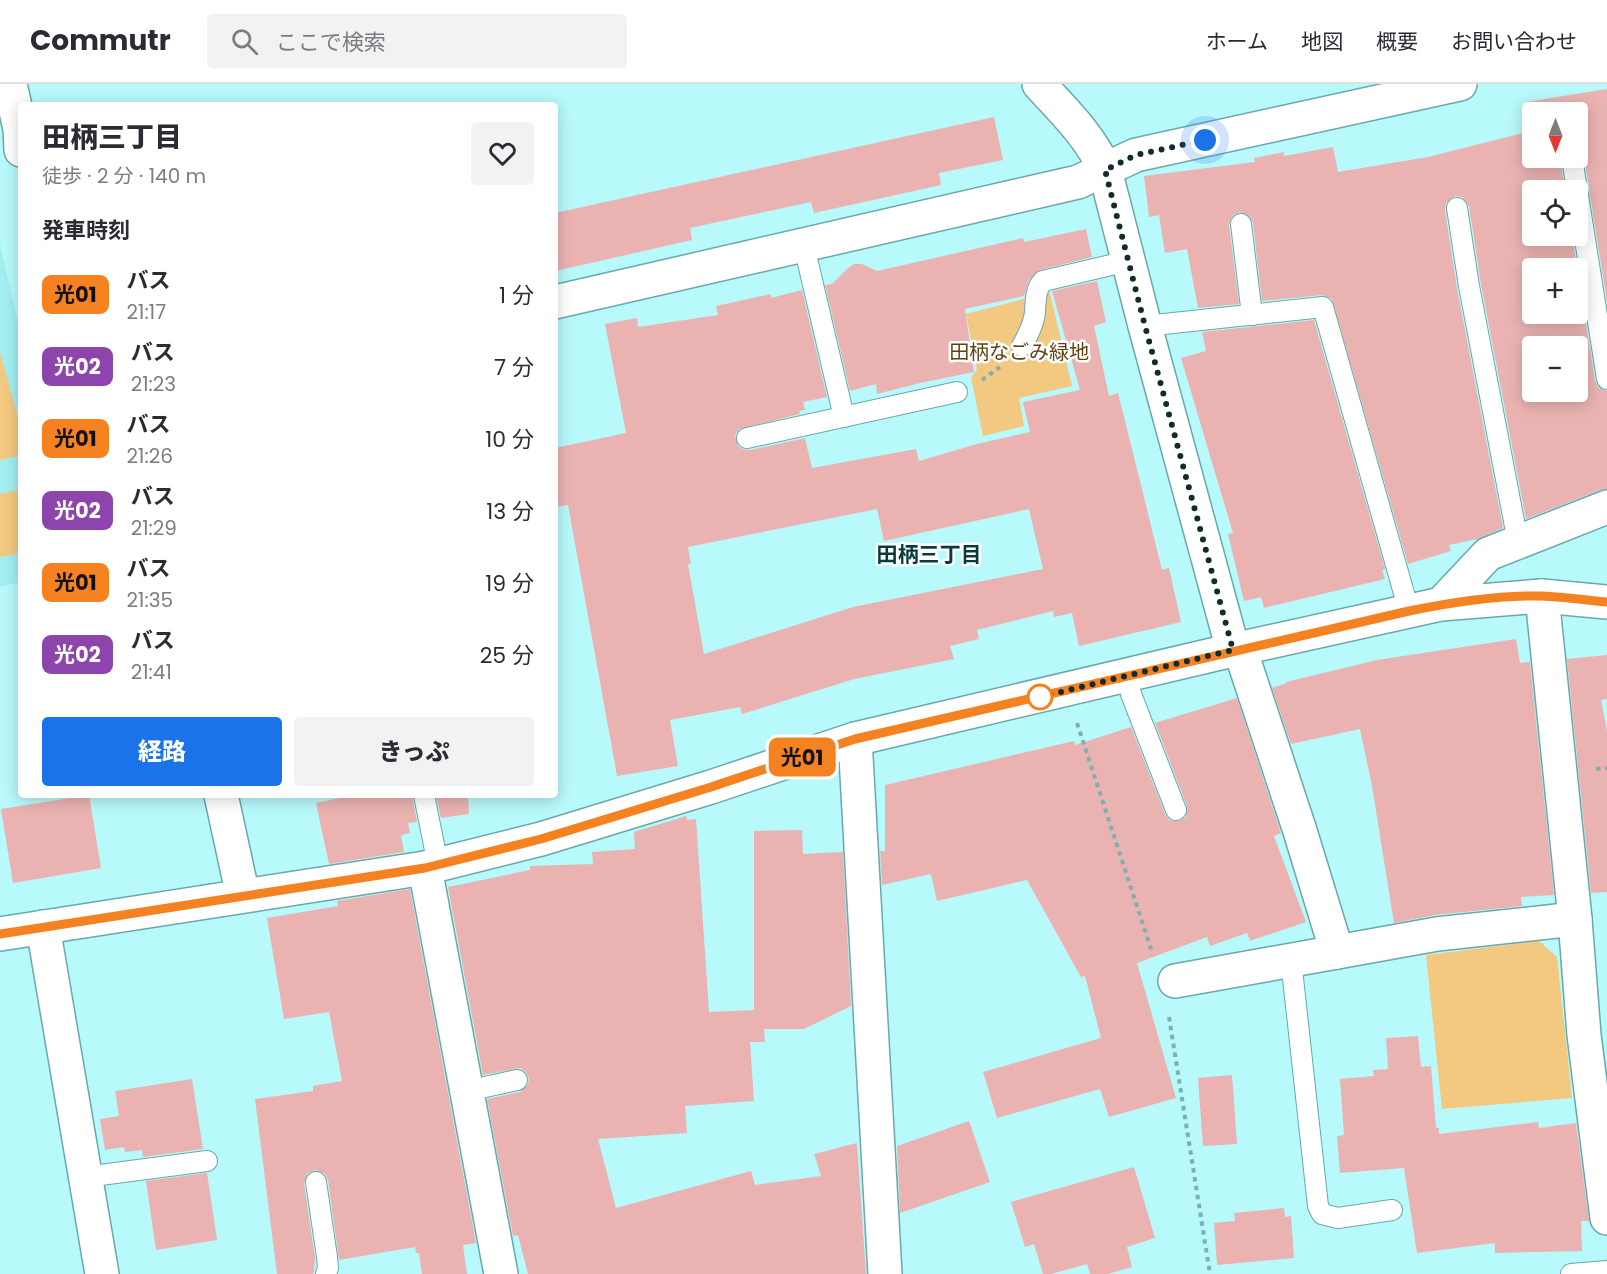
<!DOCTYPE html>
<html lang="ja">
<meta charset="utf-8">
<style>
body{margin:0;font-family:Poppins,"Noto Sans JP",sans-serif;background:#f2f2f3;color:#2b2b33;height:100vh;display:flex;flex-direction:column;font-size:22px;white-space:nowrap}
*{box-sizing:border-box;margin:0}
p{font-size:20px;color:#7c7c81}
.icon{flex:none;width:33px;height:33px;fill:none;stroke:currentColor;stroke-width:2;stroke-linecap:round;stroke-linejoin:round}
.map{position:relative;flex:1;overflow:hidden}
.side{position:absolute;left:18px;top:18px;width:540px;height:696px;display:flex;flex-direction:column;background:#fff;border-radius:6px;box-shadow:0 3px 15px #0003}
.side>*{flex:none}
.badge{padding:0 12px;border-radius:9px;font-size:21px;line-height:39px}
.needle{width:39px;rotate:180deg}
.tools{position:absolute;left:1522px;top:18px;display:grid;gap:12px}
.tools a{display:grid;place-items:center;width:66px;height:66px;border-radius:6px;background:#fff;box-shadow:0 3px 15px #0003;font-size:30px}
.you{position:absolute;width:30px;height:30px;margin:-15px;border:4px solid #fff;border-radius:50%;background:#1a73e8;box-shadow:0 0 0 9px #1a73e833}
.map>.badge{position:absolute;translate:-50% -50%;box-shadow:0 0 0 3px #fff}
h2{padding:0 24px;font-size:22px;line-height:54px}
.round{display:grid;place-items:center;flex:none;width:63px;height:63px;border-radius:6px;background:#f2f2f3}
.summary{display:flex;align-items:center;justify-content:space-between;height:102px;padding:0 24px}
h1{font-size:28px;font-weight:800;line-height:45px}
.primary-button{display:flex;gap:12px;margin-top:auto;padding:12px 24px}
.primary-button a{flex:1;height:69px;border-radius:6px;background:#1a73e8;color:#fff;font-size:24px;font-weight:800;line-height:69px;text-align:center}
.primary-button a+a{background:#f2f2f3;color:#2b2b33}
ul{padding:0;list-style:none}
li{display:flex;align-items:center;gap:18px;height:72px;padding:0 24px}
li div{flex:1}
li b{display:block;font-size:22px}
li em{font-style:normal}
li .badge{min-width:66px;font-weight:700;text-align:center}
header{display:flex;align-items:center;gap:36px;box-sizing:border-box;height:84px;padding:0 30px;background:#fff;border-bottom:2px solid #e1e1e2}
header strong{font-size:28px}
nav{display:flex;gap:33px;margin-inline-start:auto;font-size:21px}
.search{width:420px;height:54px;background:#f2f2f3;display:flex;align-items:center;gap:15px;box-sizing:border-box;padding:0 21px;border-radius:6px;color:#7c7c81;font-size:22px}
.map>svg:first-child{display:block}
.built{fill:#a2eef1}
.green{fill:#f3c881}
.building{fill:#eab3b2;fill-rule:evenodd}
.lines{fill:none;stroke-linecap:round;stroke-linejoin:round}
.service-casing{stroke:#69a8ab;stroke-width:22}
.minor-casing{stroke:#69a8ab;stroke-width:36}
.tertiary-casing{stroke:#69a8ab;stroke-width:36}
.path{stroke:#7db0b2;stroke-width:4;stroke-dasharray:4.5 4.5;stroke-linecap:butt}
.service{stroke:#fff;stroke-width:20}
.minor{stroke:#fff;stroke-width:33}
.tertiary{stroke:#fff;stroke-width:33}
.line-casing{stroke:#fff;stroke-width:14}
.line{stroke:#f58220;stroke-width:9}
.walk{stroke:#122c2d;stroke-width:6;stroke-dasharray:0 10.8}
.stop-dot{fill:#fff;stroke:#f58220;stroke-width:3}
.labels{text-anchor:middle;stroke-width:5;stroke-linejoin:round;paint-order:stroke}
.park-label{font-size:20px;fill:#5e4311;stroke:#fff}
.neighbourhood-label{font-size:21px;font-weight:bold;fill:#073c3f;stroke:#fff}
</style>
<header>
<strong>Commutr</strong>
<div class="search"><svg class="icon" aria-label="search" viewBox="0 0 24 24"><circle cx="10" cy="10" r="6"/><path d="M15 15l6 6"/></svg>ここで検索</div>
<nav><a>ホーム</a><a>地図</a><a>概要</a><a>お問い合わせ</a></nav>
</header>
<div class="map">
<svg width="1607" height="1190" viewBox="0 0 1607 1190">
<rect width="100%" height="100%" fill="#b8f9fb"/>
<!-- built -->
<polygon class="built" points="0,160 21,252 21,498 0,503"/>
<!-- green -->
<g class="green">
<polygon points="1049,205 1072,302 1019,314 1024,342 983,352 971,294 977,285 966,230 1032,213"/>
<polygon points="0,268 21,344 21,371 0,376"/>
<polygon points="21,405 21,469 0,473 0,410"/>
<polygon points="1539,857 1557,873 1572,1014 1442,1025 1426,871"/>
</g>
<!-- building -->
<g class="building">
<path d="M1607,5v213l-23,-146 -6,-8v-36h-45v46h27l5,32h-32v46h39l5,32h-44v46h45v-42l17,109 3,6 9,4v98l-7,1 -74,29 -45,-235 -12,-78 -7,-9 -7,-1 -9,7 -1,7 12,78 46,240 -26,11 -28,6 2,6 -43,13 -76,-265 -10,-4 -60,6 -9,-78 -3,-7 -10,-4 -7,3 -4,10 10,79 -41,4 -11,-59 -22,4 -6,-38 -10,2 -5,-41 111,-14 -1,-4 30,-6v4l49,-9 5,25 90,-15 103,-26 -5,-29zM1533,262h45v46h-45z"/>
<polygon points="994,33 1003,76 939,89 941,101 814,129 811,118 690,144 692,156 555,187 555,129"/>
<polygon points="1086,145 1092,173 1040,186 1029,196 1024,212 965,225 974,288 920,299 877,310 876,300 850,307 825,201 832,200 848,184 854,180 862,180 877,187 1023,154 1024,158"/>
<path d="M1097,197l9,41 -12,4 15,70 9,-3 44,177 7,-2 12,54 -102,24 -7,-33 -18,4 -1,-6 -76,19 2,9 -29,7 4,13 -100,20 -112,35 -2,-7 -70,13 8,46 -61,10 -49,-271 -13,2v-59l71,-15 -21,-109 32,-6 1,9 80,-12 -2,-9 55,-12v4l31,-8 25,107 -24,5 2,8 -6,1 1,3 -61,15 -4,6 3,11 5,3 7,1 55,-12 7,30 104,-19 3,12 58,-17 53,-12 -7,-30 57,-12 -28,-99zM877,425l7,32 145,-32 14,60 -190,38 -149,47 -16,-90h3l-3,-17z"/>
<polygon points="1314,236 1385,485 1382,486 1385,495 1264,524 1261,513 1244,517 1228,450 1233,449 1181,274 1206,267 1202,248"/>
<polygon points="1516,555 1520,579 1530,578 1554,811 1521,813 1522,822 1435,831 1394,839 1372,702 1360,645 1291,660 1272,604 1287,599 1286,598 1377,576"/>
<polygon points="1607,571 1607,615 1601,616 1607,647 1607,808 1591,809 1567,575"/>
<polygon points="1237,614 1281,749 1274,752 1306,838 1250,857 1247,849 1210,862 1207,853 1137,879 1176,1014 1109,1033 1100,1005 997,1034 983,988 1101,954 1085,892 1081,893 1027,796 937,817 931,790 882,801 880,767 885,767 885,701 1074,657 1075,661 1131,643 1165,730 1169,736 1180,737 1186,733 1187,722 1155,639"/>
<polygon points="89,711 101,784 13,799 1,725"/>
<polygon points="355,711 412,711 417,738 408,739 410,749 401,751 404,768 329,780 316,719"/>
<polygon points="436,711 468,711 469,730 441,734"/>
<polygon points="686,732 687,736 696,735 709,928 754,926 754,747 802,746 803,770 843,768 851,922 804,945 764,945 765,958 750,958 754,1017 685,1022 687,1049 598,1055 616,1124 751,1087 755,1101 821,1092 814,1070 857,1059 866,1190 528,1190 518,1151 513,1152 487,1015 520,1008 528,1000 529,994 526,988 520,984 483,991 448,803 530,786 530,782 593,780 592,768 635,765 634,748"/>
<polygon points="410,805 476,1159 463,1161 467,1190 422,1190 419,1169 416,1169 415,1163 339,1176 328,1096 325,1090 315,1086 308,1089 304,1099 315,1174 314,1187 313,1190 277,1190 255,1015 313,1007 313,1002 342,997 329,928 284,935 267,834 338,822 337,817"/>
<polygon points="1418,952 1421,983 1431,982 1436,1044 1439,1044 1439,1050 1538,1038 1539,1044 1576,1039 1589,1137 1581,1137 1582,1167 1495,1169 1495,1159 1417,1169 1404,1084 1340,1089 1337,1052 1344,1051 1340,995 1374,992 1373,986 1388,985 1386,954"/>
<polygon points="1232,991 1237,1060 1203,1062 1198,994"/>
<polygon points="192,995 203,1065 143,1073 142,1066 125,1068 124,1063 105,1066 100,1035 119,1032 115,1007"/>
<polygon points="969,1037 990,1098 900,1129 897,1062"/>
<polygon points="1134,1083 1155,1154 1127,1163 1132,1183 1108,1190 1090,1190 1087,1180 1051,1190 1043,1190 1034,1160 1025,1163 1011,1118"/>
<polygon points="207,1089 217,1156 156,1166 146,1097"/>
<polygon points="1284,1124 1285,1133 1291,1132 1294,1174 1217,1181 1214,1139 1235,1137 1234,1129"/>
</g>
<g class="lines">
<defs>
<g id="service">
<polyline points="1572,74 1577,106"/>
<polyline points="1578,111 1607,295"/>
<polyline points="1457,124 1469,202 1518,458"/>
<polyline points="1241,140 1252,231"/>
<polyline points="804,162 844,333"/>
<polyline points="1145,242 1323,223 1409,527"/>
<path d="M1022,262c5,-9 10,-18 12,-28 3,-13 -1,-26 9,-37l85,-20"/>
<polyline points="747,354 957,308"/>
<polyline points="1127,592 1131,610 1176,726"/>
<polyline points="424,711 438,781"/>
<polyline points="1291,876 1318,1122 1322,1130 1338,1134 1392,1126"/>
<polyline points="467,1007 517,996"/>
<polyline points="85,1093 207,1077"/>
<polyline points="316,1098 327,1173 328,1184 326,1190"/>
<polyline points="1571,1190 1607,1187"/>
</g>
<g id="minor">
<polyline points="10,0 20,45 21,66"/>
<polyline points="1105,86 1145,242 1233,566"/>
<polyline points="555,218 1078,98 1136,71 1460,0"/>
<polyline points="1542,512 1575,835 1584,951 1607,1134"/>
<polyline points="1441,520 1488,470 1607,423"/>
<polyline points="1240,565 1300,747 1337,868 1437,850 1575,835"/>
<polyline points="855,655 885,1190"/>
<polyline points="221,711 243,812"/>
<polyline points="425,784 501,1190"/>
<polyline points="43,843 102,1190"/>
<polyline points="1175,897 1337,868"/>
</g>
<g id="tertiary">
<path d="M1039,0c24,26 52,53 66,86"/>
<polyline points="0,850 425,784 541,755 711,703 855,655 1233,566 1441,520 1542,512 1607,518"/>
</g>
</defs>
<!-- service casing -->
<use href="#service" class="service-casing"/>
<!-- minor casing -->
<use href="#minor" class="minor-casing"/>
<!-- tertiary casing -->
<use href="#tertiary" class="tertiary-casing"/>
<!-- path -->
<g class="path">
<polyline points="982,296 1000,283"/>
<polyline points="1077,639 1152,868"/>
<polyline points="1596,685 1607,684"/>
<polyline points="1169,933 1210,1190"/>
</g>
<!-- service -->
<use href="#service" class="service"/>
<!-- minor -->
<use href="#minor" class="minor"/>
<!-- tertiary -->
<use href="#tertiary" class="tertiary"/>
</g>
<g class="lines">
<defs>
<path id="line" d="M0,850l425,-66 116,-29 170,-52 144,-48 554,-128c44,-9 89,-16 133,-15 22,1 44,4 65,6"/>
</defs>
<!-- line casing -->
<use href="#line" class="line-casing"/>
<!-- line -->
<use href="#line" class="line"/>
<!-- walk -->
<polyline class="walk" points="1040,613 1233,566 1145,242 1105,86 1136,71 1205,56"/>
</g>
<!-- markers -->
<circle class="stop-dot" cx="1040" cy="613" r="12"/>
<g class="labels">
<!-- park labels -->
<g class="park-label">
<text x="1019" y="275">田柄なごみ緑地</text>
</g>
<!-- neighbourhood labels -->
<g class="neighbourhood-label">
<text x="929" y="478">田柄三丁目</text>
</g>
</g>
</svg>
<div class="tools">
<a><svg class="needle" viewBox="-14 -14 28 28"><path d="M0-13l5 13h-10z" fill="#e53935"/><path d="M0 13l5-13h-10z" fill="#7c7c81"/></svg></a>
<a><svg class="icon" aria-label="locate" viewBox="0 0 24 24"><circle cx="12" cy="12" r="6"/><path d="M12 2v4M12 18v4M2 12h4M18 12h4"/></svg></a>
<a>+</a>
<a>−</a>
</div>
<div class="you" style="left:1205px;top:56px"></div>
<b class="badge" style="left:802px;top:673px;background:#f58220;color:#111">光01</b>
<section class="side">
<div class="summary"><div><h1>田柄三丁目</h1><p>徒歩 · 2 分 · 140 m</p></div><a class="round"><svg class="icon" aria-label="heart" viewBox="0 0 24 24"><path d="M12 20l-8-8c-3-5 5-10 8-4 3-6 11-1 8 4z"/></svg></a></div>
<h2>発車時刻</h2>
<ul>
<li><span class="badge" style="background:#f58220;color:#111">光01</span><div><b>バス</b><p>21:17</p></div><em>1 分</em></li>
<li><span class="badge" style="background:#8e44ad;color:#fff">光02</span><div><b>バス</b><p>21:23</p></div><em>7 分</em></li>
<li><span class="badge" style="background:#f58220;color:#111">光01</span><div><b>バス</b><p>21:26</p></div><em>10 分</em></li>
<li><span class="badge" style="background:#8e44ad;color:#fff">光02</span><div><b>バス</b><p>21:29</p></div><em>13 分</em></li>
<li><span class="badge" style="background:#f58220;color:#111">光01</span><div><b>バス</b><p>21:35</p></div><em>19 分</em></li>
<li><span class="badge" style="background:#8e44ad;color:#fff">光02</span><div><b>バス</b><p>21:41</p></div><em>25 分</em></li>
</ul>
<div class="primary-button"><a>経路</a><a>きっぷ</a></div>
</section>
</div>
